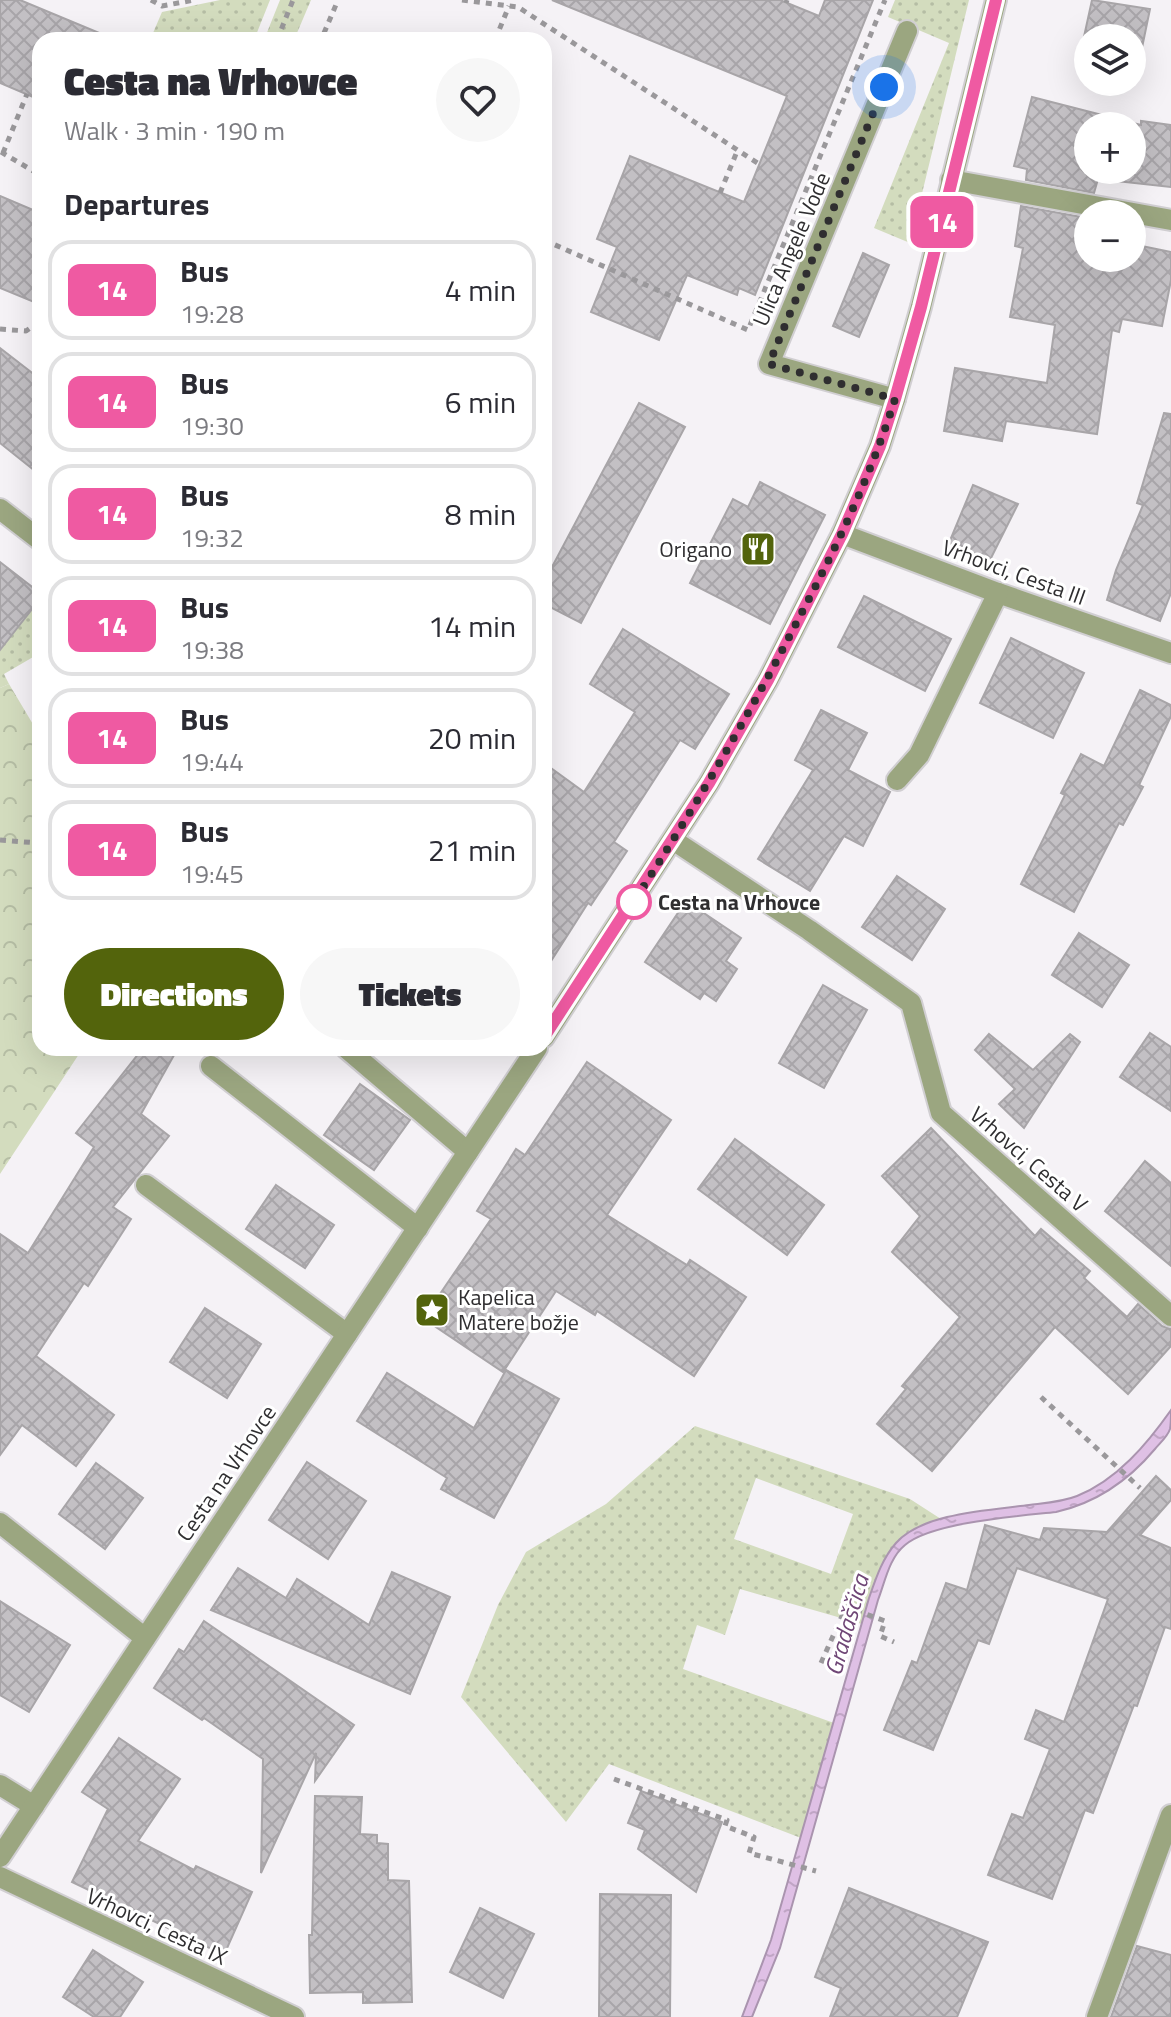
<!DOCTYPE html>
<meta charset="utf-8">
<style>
body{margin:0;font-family:"Titillium Web",sans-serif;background:#f7f7f7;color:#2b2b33;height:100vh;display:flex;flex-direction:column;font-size:30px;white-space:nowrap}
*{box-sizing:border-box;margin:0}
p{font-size:26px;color:#7c7c81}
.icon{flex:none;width:44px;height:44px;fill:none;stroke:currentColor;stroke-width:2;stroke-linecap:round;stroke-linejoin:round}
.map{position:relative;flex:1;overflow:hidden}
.drawer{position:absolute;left:32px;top:32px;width:520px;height:1024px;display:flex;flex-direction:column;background:#fff;border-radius:24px;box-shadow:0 8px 32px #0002}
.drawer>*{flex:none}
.badge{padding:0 16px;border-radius:12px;font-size:28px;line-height:52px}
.fabs{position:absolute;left:1074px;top:24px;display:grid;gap:16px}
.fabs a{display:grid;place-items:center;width:72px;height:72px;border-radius:50%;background:#fff;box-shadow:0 8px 32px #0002;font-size:40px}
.you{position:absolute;width:40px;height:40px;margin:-20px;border:6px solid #fff;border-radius:50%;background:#1a73e8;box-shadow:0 0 0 12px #1a73e833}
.map>.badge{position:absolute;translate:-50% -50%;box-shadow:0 0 0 4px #fff}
h2{padding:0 32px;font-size:30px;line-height:72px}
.round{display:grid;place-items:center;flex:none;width:84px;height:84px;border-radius:42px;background:#f7f7f7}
.head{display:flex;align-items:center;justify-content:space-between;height:136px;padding:0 32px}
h1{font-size:38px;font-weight:800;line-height:60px}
.primary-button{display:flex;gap:16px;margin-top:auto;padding:16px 32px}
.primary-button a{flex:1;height:92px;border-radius:48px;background:#53640c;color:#fff;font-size:32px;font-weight:800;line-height:92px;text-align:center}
.primary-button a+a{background:#f7f7f7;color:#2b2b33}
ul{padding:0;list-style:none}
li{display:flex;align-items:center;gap:24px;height:100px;margin:0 16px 12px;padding:0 16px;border:4px solid #e1e1e2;border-radius:24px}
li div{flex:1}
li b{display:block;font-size:30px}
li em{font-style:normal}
li .badge{min-width:88px;font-weight:700;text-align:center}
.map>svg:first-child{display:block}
.grass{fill:url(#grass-dots);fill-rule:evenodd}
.forest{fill:url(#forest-crowns)}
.water{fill:url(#water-ripples);stroke:#aa94af;stroke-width:2}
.building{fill:url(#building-cross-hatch);stroke:#a8a5a8;stroke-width:2;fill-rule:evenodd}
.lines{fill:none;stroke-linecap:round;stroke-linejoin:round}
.minor-casing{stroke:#d1cfd2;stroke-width:24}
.path{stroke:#9a989b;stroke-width:5;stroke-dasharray:6 6;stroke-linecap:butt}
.minor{stroke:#9ba680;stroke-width:20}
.line-casing{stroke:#fff;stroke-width:18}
.line{stroke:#ef5aa2;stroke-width:12}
.walk{stroke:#2f2e30;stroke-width:8;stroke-dasharray:0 14.4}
.stop-dot{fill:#fff;stroke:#ef5aa2;stroke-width:4}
.labels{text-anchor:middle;stroke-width:6;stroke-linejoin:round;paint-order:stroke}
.street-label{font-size:22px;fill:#2f2e30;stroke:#fff}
.poi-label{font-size:22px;fill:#2f2e30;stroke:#fff;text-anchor:end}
.stop-label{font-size:22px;font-weight:bold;fill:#2f2e30;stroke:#fff;text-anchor:start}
.water-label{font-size:24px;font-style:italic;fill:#6f4676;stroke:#fff}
</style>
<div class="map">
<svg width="1171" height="2017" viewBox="0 0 1171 2017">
<defs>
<pattern id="grass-dots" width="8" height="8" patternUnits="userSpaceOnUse" patternTransform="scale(2)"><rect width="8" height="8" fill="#d3dcbe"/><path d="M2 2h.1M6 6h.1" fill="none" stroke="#b5bda4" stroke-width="1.8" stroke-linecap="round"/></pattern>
<pattern id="forest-crowns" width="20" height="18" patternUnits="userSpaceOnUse" patternTransform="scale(2)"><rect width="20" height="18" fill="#d3dcbe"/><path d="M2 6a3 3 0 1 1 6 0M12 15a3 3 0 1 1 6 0" fill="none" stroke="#b5bda4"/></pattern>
<pattern id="water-ripples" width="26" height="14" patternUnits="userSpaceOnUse" patternTransform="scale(2)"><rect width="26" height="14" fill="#dfc0e5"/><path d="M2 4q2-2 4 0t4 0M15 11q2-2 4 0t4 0" fill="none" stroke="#c0a5c5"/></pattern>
<pattern id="building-cross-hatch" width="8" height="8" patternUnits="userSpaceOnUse" patternTransform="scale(2)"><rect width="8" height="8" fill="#c3c0c4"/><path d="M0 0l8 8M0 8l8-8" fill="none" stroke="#a8a5a9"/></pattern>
</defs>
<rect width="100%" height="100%" fill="#f5f2f6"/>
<!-- grass -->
<g class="grass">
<polygon points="220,0 270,0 254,40 150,40 162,12"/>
<polygon points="280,0 311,0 294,40 264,40"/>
<polygon points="895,0 969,0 910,243 874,228 949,43 888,17"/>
<polygon points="40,599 40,653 4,674 9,684 0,688 0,650"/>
<path d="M695,1426l215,73 31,20 -32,12 -22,23 -25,70 -122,-35 -15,46 -28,-10 -14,44 151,54 -33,115 -192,-74 -43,58 -105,-125 37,-92 28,-53 80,-48zM756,1478l97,36 -22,60 -97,-35z"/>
</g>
<!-- forest -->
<polygon class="forest" points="9,684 40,736 40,1048 83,1048 0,1174 0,688"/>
<!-- water -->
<path class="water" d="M1171,1410c0,5 0,14 -1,19 -2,7 -10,14 -15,20 -26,31 -59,54 -99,63 -36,4 -124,10 -151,33 -16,13 -20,37 -27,55l-98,348 -28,69h-10l29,-77 98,-342c7,-20 13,-39 27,-55 26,-30 95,-33 133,-38 16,-2 33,-3 48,-9 40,-16 70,-52 94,-86z"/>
<!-- building -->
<g class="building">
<polygon points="0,0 20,0 116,40 40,40 40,100 0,83"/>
<polygon points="552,0 780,0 819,16 825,0 873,0 755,295 739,288 737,295 687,275 659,340 591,312 617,247 597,239 630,156 744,202 787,96"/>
<polygon points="1092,0 1150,9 1138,67 1132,66 1132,38 1088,38 1088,57 1080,55"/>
<path d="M1032,97l109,28v-4l30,4v62l-73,-8 -4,14 -68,-13 1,-11 -13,-3zM1088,126h44v44h-44z"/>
<polygon points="0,196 40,213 40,286 34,302 0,288"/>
<polygon points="1021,206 1087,218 1083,235 1088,236 1088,258 1132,258 1132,244 1171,252 1171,280 1162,326 1122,319 1119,332 1112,330 1097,434 1006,421 1002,441 944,431 955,368 1047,383 1055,325 1010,317 1023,248 1015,246"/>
<polygon points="863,253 889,265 859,337 833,326"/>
<polygon points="0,348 40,379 40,475 0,443"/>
<polygon points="639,403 685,427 581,623 544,604 544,582"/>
<polygon points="1164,413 1171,414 1171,593 1160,621 1107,600 1116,570 1143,505 1137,503"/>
<polygon points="760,482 825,515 770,624 690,583 733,499 748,507"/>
<polygon points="973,485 1018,504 990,560 949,543"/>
<polygon points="0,562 40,593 40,599 0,650"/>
<polygon points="864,596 951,639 925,691 838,647"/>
<polygon points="623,629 729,694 695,749 680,740 614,842 627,851 591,905 588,903 544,972 544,763 584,792 635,712 590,684"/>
<polygon points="1011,638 1084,673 1053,738 980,703"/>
<polygon points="1140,690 1171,705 1171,716 1139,785 1143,787 1123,825 1119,823 1074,912 1021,884 1065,795 1061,793 1081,754 1104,766"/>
<polygon points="821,710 867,733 848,770 890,792 863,846 844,836 810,891 758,859 813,770 795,760"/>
<polygon points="897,876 945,909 912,960 862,927"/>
<polygon points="686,901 741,938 726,961 737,969 716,1001 704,993 700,999 645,962"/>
<polygon points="1079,933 1129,965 1102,1007 1052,975"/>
<polygon points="823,985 867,1010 824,1088 779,1063"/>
<polygon points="1150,1033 1171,1047 1171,1111 1120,1077"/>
<polygon points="989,1034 1033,1070 1070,1034 1080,1042 1024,1128 999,1104 1015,1089 975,1050"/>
<polygon points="143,1048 178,1048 141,1114 169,1136 113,1207 131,1219 88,1286 84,1283 36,1356 114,1415 76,1466 22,1425 0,1455 0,1234 28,1253 94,1147 76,1133"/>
<polygon points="587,1062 671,1120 607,1215 687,1265 690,1260 746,1297 694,1376 597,1311 595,1315 556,1291 503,1372 436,1327 438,1325 425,1316 491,1219 477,1211 516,1149 525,1155"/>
<polygon points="360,1084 410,1120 374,1170 324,1135"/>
<polygon points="931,1128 1035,1236 1041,1229 1090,1271 1084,1278 1127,1317 1138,1304 1162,1326 1171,1329 1171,1346 1128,1394 1055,1327 932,1471 877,1424 906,1389 902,1386 960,1317 892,1252 920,1216 882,1176"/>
<polygon points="735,1139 824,1205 787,1255 698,1189"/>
<polygon points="1145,1161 1171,1183 1171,1266 1105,1211"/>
<polygon points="276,1185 334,1225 305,1268 246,1229"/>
<polygon points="205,1308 261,1344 227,1398 170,1362"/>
<polygon points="506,1370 559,1399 494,1518 441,1489 447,1478 357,1421 387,1373 474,1428"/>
<polygon points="307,1462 366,1501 328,1559 269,1520"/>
<polygon points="96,1463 143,1498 105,1549 59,1514"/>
<polygon points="1156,1476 1171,1490 1171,1500 1140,1535 1171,1548 1171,1629 1165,1627 1137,1706 1134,1705 1093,1813 1085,1810 1052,1899 988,1875 1012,1814 1023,1818 1050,1749 1025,1739 1036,1710 1064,1722 1108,1599 1017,1568 989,1644 978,1640 933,1750 884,1730 912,1661 917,1663 946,1583 967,1590 985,1525 1040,1540 1044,1528 1107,1532"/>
<polygon points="238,1568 286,1598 297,1579 369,1625 392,1572 450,1597 410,1694 211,1610"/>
<polygon points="0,1601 70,1645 29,1712 0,1695"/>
<polygon points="204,1621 354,1725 315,1781 316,1753 261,1873 263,1759 204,1718 202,1720 154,1688 179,1649 184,1652"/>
<polygon points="119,1738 180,1779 138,1841 194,1870 196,1866 252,1892 224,1955 72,1882 108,1809 82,1792"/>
<polygon points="641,1791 722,1822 696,1892 638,1849 645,1830 628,1823"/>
<polygon points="315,1796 362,1797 360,1834 377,1835 377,1843 388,1844 388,1880 409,1881 412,2002 363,2003 363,1992 310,1993 309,1935 312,1935"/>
<polygon points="849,1888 988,1942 957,2017 830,2017 841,1988 815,1977"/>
<polygon points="600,1894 671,1895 670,2017 599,2017"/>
<polygon points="480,1908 534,1934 503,1998 450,1972"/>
<polygon points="1137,1946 1171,1955 1171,2017 1111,2017"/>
<polygon points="93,1950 143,1982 120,2017 94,2017 63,1997"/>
</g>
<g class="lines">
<defs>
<g id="minor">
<polyline points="951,180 1171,220"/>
<polyline points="895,399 769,364 907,31"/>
<polyline points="0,509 40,540"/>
<polyline points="842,534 998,593 1171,653"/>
<polyline points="897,780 919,755 998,593"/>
<polyline points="673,840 809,930 911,1003 941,1113 1171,1316"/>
<polyline points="544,1037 709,783 768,680 842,534 880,446 895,399 921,307 996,0"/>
<polyline points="346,1048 468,1152"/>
<polyline points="211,1066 418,1228"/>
<polyline points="146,1185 347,1334"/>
<polyline points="0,1523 145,1638"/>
<polyline points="0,1785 34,1806"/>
<polyline points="0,1857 537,1048"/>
<polyline points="0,1877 294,2017"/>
<polyline points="1097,2017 1171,1815"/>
</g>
</defs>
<!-- minor casing -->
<use href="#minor" class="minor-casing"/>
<!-- path -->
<g class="path">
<polyline points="151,0 162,6 194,0"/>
<polyline points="462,0 518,7 759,164"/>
<polyline points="786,3 787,0"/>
<polyline points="324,33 338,0"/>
<polyline points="277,40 293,0"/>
<polyline points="467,40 470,40"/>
<polyline points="495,40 509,6"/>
<polyline points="1,152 40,175"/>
<polyline points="3,153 27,94"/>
<polyline points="720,193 738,149"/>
<polyline points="544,240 748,330 885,0"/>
<polyline points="0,329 26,331 40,321"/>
<polyline points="0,840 38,843"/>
<polyline points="1041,1397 1140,1488"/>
<polyline points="821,1663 846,1607 885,1621 880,1636 894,1642"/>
<polyline points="614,1779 727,1820 725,1826 754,1837 749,1853 816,1871"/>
</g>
<!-- minor -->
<use href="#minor" class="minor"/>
</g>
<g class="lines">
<defs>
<polyline id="line" points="544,1037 709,783 768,680 842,534 880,446 895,399 921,307 996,0"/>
</defs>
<!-- line casing -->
<use href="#line" class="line-casing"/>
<!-- line -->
<use href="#line" class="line"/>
<!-- walk -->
<path class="walk" d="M634,902l-3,4c61,-94 118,-190 169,-290 37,-70 71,-141 95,-217l-126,-35 115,-277"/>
</g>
<!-- icons -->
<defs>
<symbol id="restaurant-square" viewBox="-11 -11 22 22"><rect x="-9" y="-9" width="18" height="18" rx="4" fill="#53640c" stroke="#fff"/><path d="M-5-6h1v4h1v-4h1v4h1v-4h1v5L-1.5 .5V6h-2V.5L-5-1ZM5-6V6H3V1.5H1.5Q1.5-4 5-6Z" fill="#fff"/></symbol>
<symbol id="sight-square" viewBox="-11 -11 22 22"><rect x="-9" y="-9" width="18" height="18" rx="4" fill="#53640c" stroke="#fff"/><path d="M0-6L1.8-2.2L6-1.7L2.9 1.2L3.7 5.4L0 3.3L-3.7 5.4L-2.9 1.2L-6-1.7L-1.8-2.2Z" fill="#fff"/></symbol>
</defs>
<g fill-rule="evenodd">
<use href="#restaurant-square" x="738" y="529" width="40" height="40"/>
<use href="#sight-square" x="412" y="1290" width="40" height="40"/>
</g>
<!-- markers -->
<circle class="stop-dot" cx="634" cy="902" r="16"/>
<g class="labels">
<!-- street labels -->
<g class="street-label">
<text transform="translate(791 249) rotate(-67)" y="8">Ulica Angele Vode</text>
<text transform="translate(1014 572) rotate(20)" y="8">Vrhovci, Cesta III</text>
<text transform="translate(1029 1159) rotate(41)" y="8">Vrhovci, Cesta V</text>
<text transform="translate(226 1473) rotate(-56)" y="8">Cesta na Vrhovce</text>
<text transform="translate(157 1926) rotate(25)" y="8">Vrhovci, Cesta IX</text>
</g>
<!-- poi labels -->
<g class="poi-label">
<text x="732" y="557">Origano</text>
<text x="458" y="1305" text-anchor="start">Kapelica<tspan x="458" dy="25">Matere božje</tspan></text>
</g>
<!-- stop labels -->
<g class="stop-label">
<text x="658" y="910">Cesta na Vrhovce</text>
</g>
<!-- water labels -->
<g class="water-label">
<text transform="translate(847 1625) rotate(-74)" y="8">Gradaščica</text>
</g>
</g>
</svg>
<div class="fabs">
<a><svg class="icon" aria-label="layers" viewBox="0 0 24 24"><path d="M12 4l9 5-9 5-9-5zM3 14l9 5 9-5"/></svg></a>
<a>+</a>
<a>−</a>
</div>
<div class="you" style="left:884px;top:87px"></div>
<b class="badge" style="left:942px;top:222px;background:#ef5aa2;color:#fff">14</b>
<section class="drawer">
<div class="head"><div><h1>Cesta na Vrhovce</h1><p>Walk · 3 min · 190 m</p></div><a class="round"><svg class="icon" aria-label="heart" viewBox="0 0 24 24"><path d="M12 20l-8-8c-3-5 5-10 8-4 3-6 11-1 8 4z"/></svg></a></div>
<h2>Departures</h2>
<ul>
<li><span class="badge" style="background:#ef5aa2;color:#fff">14</span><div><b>Bus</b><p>19:28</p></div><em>4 min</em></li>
<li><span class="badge" style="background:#ef5aa2;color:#fff">14</span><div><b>Bus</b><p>19:30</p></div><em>6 min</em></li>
<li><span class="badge" style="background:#ef5aa2;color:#fff">14</span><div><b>Bus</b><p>19:32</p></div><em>8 min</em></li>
<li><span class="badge" style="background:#ef5aa2;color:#fff">14</span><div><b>Bus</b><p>19:38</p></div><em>14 min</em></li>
<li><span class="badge" style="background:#ef5aa2;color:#fff">14</span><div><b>Bus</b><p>19:44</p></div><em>20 min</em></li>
<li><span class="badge" style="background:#ef5aa2;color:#fff">14</span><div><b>Bus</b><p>19:45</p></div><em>21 min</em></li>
</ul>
<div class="primary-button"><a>Directions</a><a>Tickets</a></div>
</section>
</div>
